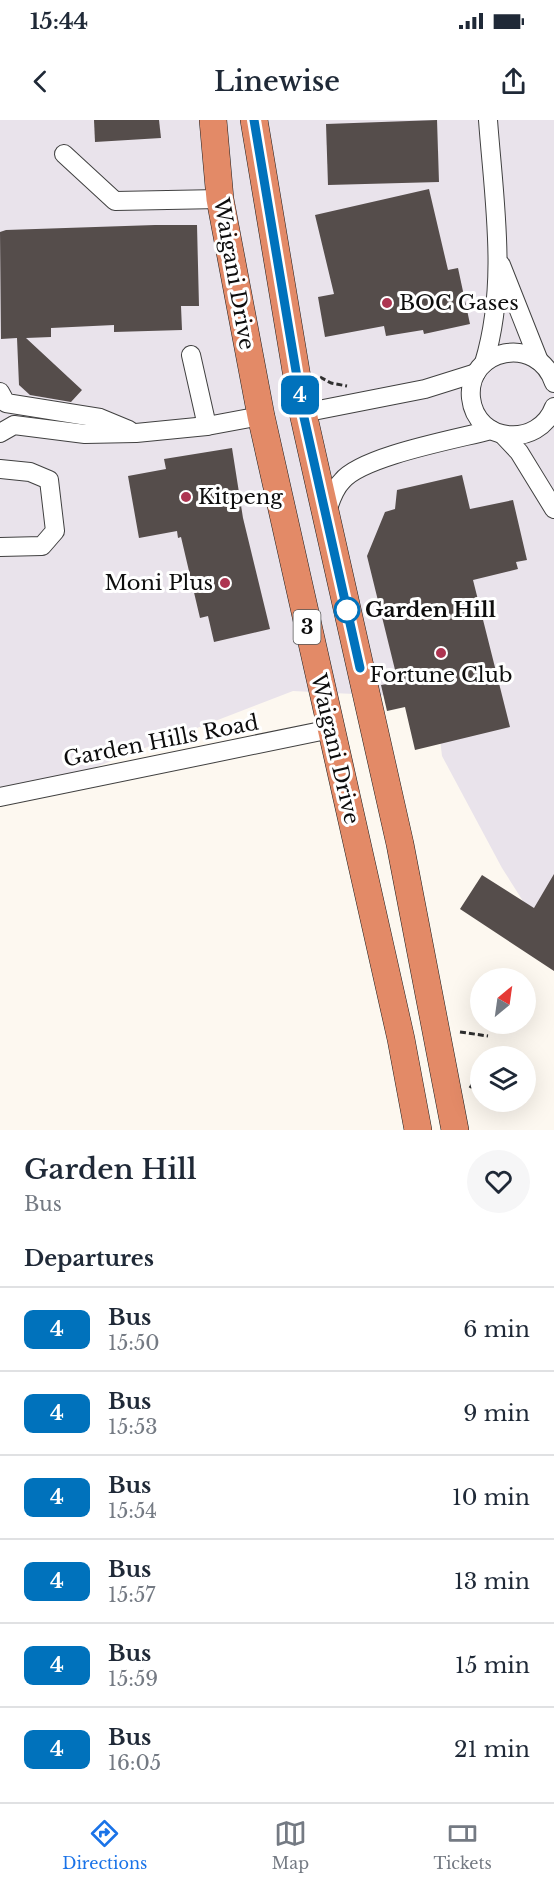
<!DOCTYPE html>
<style>
body{margin:0;font-family:"Libre Baskerville",serif;background:#f6f6f7;color:#1f2937;height:100vh;display:flex;flex-direction:column;font-size:22px;white-space:nowrap}
*{box-sizing:border-box;margin:0}
p{font-size:20px;color:#747a83}
.icon{flex:none;width:33px;height:33px;fill:none;stroke:currentColor;stroke-width:2;stroke-linecap:round;stroke-linejoin:round}
.map{position:relative;height:1010px;overflow:hidden}
.sheet{display:flex;flex-direction:column;background:#fff;flex:1}
.sheet>*{flex:none}
.badge{padding:0 12px;border-radius:9px;font-size:21px;line-height:39px}
.needle{width:39px;rotate:29deg}
.controls{position:absolute;left:470px;top:848px;display:grid;gap:12px}
.controls a{display:grid;place-items:center;width:66px;height:66px;border-radius:50%;background:#fff;box-shadow:0 6px 24px #0002;font-size:30px}
.map>.badge{position:absolute;translate:-50% -50%;box-shadow:0 0 0 3px #fff}
h2{padding:0 24px;font-size:22px;line-height:54px}
.round{display:grid;place-items:center;flex:none;width:63px;height:63px;border-radius:32px;background:#f6f6f7}
.headline{display:flex;align-items:center;justify-content:space-between;height:102px;padding:0 24px}
h1{font-size:28px;font-weight:600;line-height:45px}
ul{padding:0;list-style:none}
li{display:flex;align-items:center;gap:18px;height:84px;padding:0 24px;border-top:2px solid #e0e1e3}
li div{flex:1}
li b{display:block;font-size:22px}
li em{font-style:normal}
li .badge{min-width:66px;font-weight:700;text-align:center}
.status{display:flex;justify-content:space-between;align-items:center;height:42px;padding:0 30px;background:#fff;direction:ltr}
.status svg{height:16px;fill:currentColor}
header{display:flex;justify-content:space-between;align-items:center;height:78px;padding:0 24px;background:#fff;font-size:27px;font-weight:600}
.tabs{display:flex;justify-content:space-around;align-items:center;height:84px;border-top:2px solid #e0e1e3;background:#fff;font-size:16px;color:#747a83}
.tabs a{display:grid;justify-items:center;gap:3px}
.tabs .active{color:#1a73e8}
.map>svg:first-child{display:block}
.industrial{fill:#e9e3eb}
.building{fill:#554d4b}
.lines{fill:none;stroke-linecap:round;stroke-linejoin:round}
.minor-casing{stroke:#404040;stroke-width:20}
.highway-casing{stroke:#1e1e1e;stroke-width:28}
.path{stroke:#2f2f2f;stroke-width:3;stroke-dasharray:6 3;stroke-linecap:butt}
.minor{stroke:#fff;stroke-width:18}
.highway{stroke:#e38a67;stroke-width:27}
.line-casing{stroke:#fff;stroke-width:14}
.line{stroke:#0072bc;stroke-width:9}
.poi-dot{fill:#ad3551;stroke:#fff;stroke-width:2}
.stop-dot{fill:#fff;stroke:#0072bc;stroke-width:3}
.labels{text-anchor:middle;stroke-width:6;stroke-linejoin:round;paint-order:stroke}
.shield{fill:#fff;stroke:#565656;stroke-width:1.5}
.shield-label{font-size:20px;font-weight:bold;fill:#0d0d0d}
.street-label{font-size:21px;fill:#0d0d0d;stroke:#fff}
.poi-label{font-size:21px;fill:#0d0d0d;stroke:#fff;text-anchor:start}
.stop-label{font-size:21px;font-weight:bold;fill:#0d0d0d;stroke:#fff;text-anchor:start}
</style>
<div class="status"><b>15:44</b><svg viewBox="0 0 49 12"><path d="M0 12V9h3v3zM5 12V6h3v6zM10 12V3h3v9zM15 12V0h3v12zM26 1h20v11H26zM47 4h2v5h-2z"/></svg></div>
<header><svg class="icon" aria-label="back" viewBox="0 0 24 24"><path d="M15 5l-7 7 7 7"/></svg>Linewise<svg class="icon" aria-label="share" viewBox="0 0 24 24"><path d="M12 15V3M7 8l5-5 5 5M5 13v7h14v-7"/></svg></header>
<div class="map">
<svg width="554" height="1010" viewBox="0 0 554 1010">
<rect width="100%" height="100%" fill="#fdf8f0"/>
<!-- industrial -->
<polygon class="industrial" points="0,0 554,0 554,830 502,748 442,636 435,578 293,571 0,684"/>
<!-- building -->
<g class="building">
<polygon points="94,0 159,0 161,18 95,22"/>
<polygon points="437,0 439,62 328,65 326,4"/>
<polygon points="429,69 448,150 458,148 470,204 424,214 423,210 386,216 384,206 325,217 318,177 334,174 315,95"/>
<polygon points="155,105 197,105 199,186 181,186 182,210 114,212 114,205 51,208 51,217 26,218 82,270 71,282 30,275 19,265 17,218 1,219 0,112 6,110"/>
<polygon points="232,328 243,398 270,509 214,522 208,496 200,498 181,417 178,418 177,411 139,418 128,356 166,349 164,339"/>
<polygon points="462,355 470,389 513,380 527,440 516,442 518,449 473,460 510,607 415,630 405,587 387,591 381,565 398,562 367,436 385,392 395,389 397,370"/>
<polygon points="554,754 554,851 460,789 482,755 534,788"/>
</g>
<g class="lines">
<defs>
<g id="minor">
<polyline points="64,34 115,81 220,79"/>
<polyline points="501,145 539,241"/>
<polyline points="191,235 207,306 261,296"/>
<path d="M484,243c24,-79 10,-162 4,-243"/>
<path d="M554,263c-16,-49 -88,-35 -83,15 5,46 68,50 83,9"/>
<polyline points="0,272 6,283 100,298 129,310"/>
<polyline points="303,293 425,269 476,253"/>
<polyline points="0,313 14,305 85,314 136,313 207,306"/>
<polyline points="503,315 519,332 554,389"/>
<polyline points="0,349 30,352 49,360 55,411 42,426 0,427"/>
<path d="M326,394c4,-11 7,-24 16,-33 20,-25 115,-42 149,-51"/>
<polyline points="0,677 331,609"/>
</g>
<g id="highway">
<polyline points="213,0 220,79 261,296 401,919 418,1010"/>
<polyline points="254,0 303,293 400,724 455,1010"/>
</g>
</defs>
<!-- minor casing -->
<use href="#minor" class="minor-casing"/>
<!-- highway casing -->
<use href="#highway" class="highway-casing"/>
<!-- path -->
<g class="path">
<polyline points="320,257 331,263 347,266"/>
<polyline points="460,912 488,916"/>
<polyline points="470,968 480,952"/>
</g>
<!-- minor -->
<use href="#minor" class="minor"/>
<!-- highway -->
<use href="#highway" class="highway"/>
</g>
<g class="lines">
<defs>
<polyline id="line" points="254,0 303,293 360,548"/>
</defs>
<!-- line casing -->
<use href="#line" class="line-casing"/>
<!-- line -->
<use href="#line" class="line"/>
</g>
<!-- markers -->
<g class="poi-dot">
<circle cx="387" cy="183" r="6"/>
<circle cx="186" cy="377" r="6"/>
<circle cx="225" cy="463" r="6"/>
<circle cx="441" cy="533" r="6"/>
</g>
<circle class="stop-dot" cx="347" cy="490" r="12"/>
<g class="labels">
<!-- shield labels -->
<rect class="shield" x="293.5" y="490" width="27" height="34" rx="4.5"/>
<g class="shield-label">
<text x="307" y="514">3</text>
</g>
<!-- street labels -->
<g class="street-label">
<text transform="translate(234 154) rotate(80)" y="7">Waigani Drive</text>
<text transform="translate(161 621) rotate(-11)" y="7">Garden Hills Road</text>
<text transform="translate(335 629) rotate(77)" y="7">Waigani Drive</text>
</g>
<!-- poi labels -->
<g class="poi-label">
<text x="399" y="190">BOC Gases</text>
<text x="198" y="384">Kitpeng</text>
<text x="213" y="470" text-anchor="end">Moni Plus</text>
<text x="441" y="562" text-anchor="middle">Fortune Club</text>
</g>
<!-- stop labels -->
<g class="stop-label">
<text x="365" y="497">Garden Hill</text>
</g>
</g>
</svg>
<div class="controls">
<a><svg class="needle" viewBox="-14 -14 28 28"><path d="M0-13l5 13h-10z" fill="#e53935"/><path d="M0 13l5-13h-10z" fill="#747a83"/></svg></a>
<a><svg class="icon" aria-label="layers" viewBox="0 0 24 24"><path d="M12 4l9 5-9 5-9-5zM3 14l9 5 9-5"/></svg></a>
</div>
<b class="badge" style="left:300px;top:275px;background:#0072bc;color:#fff">4</b>
</div>
<section class="sheet">
<div class="headline"><div><h1>Garden Hill</h1><p>Bus</p></div><a class="round"><svg class="icon" aria-label="heart" viewBox="0 0 24 24"><path d="M12 20l-8-8c-3-5 5-10 8-4 3-6 11-1 8 4z"/></svg></a></div>
<h2>Departures</h2>
<ul>
<li><span class="badge" style="background:#0072bc;color:#fff">4</span><div><b>Bus</b><p>15:50</p></div><em>6 min</em></li>
<li><span class="badge" style="background:#0072bc;color:#fff">4</span><div><b>Bus</b><p>15:53</p></div><em>9 min</em></li>
<li><span class="badge" style="background:#0072bc;color:#fff">4</span><div><b>Bus</b><p>15:54</p></div><em>10 min</em></li>
<li><span class="badge" style="background:#0072bc;color:#fff">4</span><div><b>Bus</b><p>15:57</p></div><em>13 min</em></li>
<li><span class="badge" style="background:#0072bc;color:#fff">4</span><div><b>Bus</b><p>15:59</p></div><em>15 min</em></li>
<li><span class="badge" style="background:#0072bc;color:#fff">4</span><div><b>Bus</b><p>16:05</p></div><em>21 min</em></li>
</ul>
</section>
<nav class="tabs">
<a class="active"><svg class="icon" aria-label="directions" viewBox="0 0 24 24"><path d="M12 3l9 9-9 9-9-9zM9 14v-3h6M13 9l2 2-2 2"/></svg>Directions</a>
<a><svg class="icon" aria-label="map" viewBox="0 0 24 24"><path d="M3 6l6-2 6 2 6-2v14l-6 2-6-2-6 2zM9 4v14M15 6v14"/></svg>Map</a>
<a><svg class="icon" aria-label="tickets" viewBox="0 0 24 24"><path d="M3 7h18v10H3zM15 7v10"/></svg>Tickets</a>
</nav>
